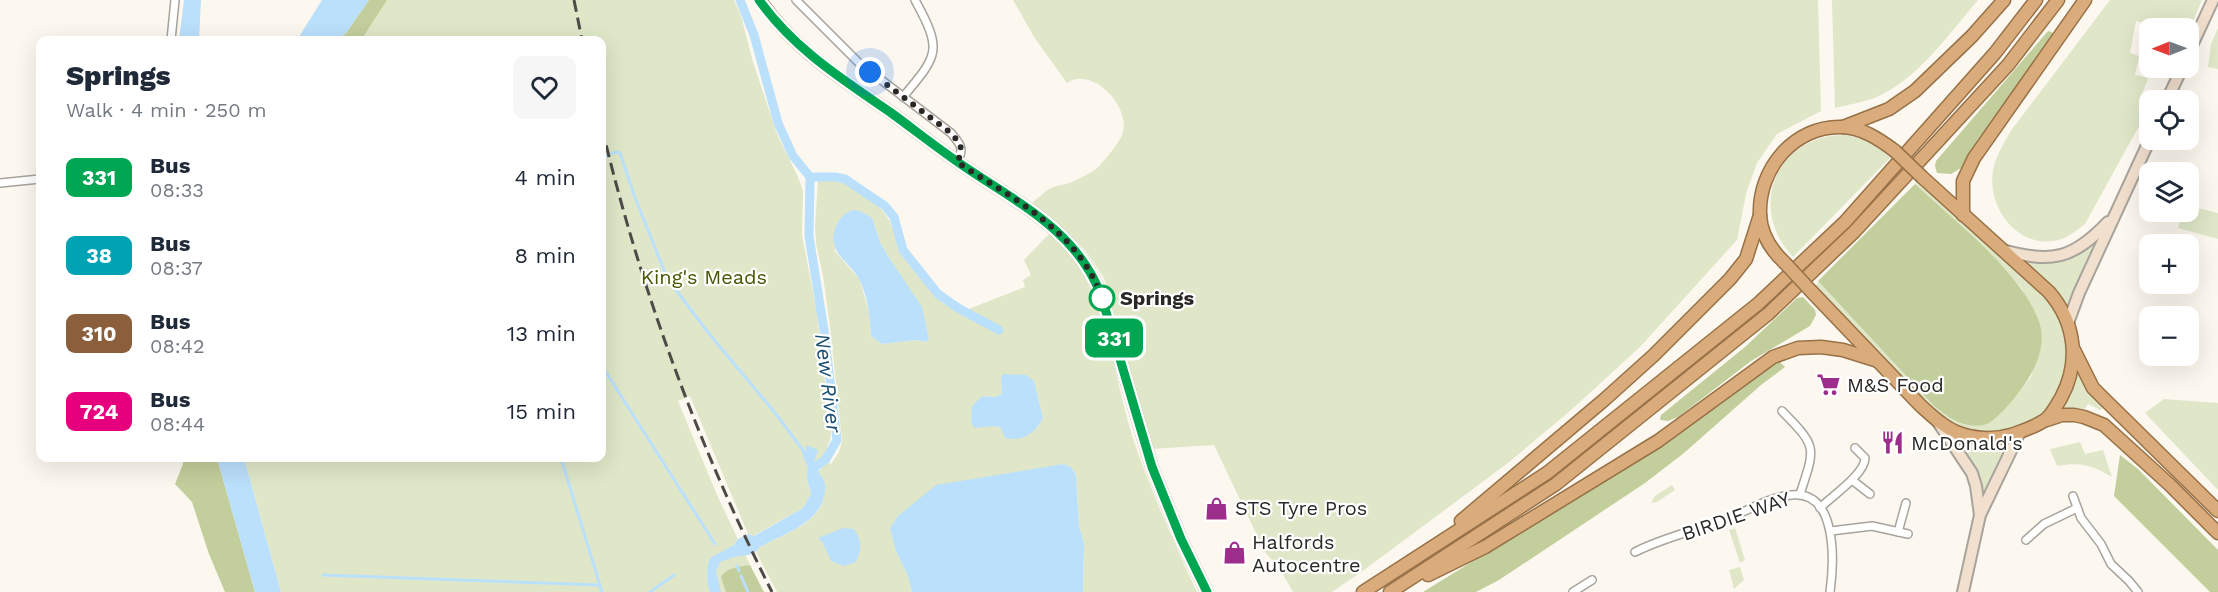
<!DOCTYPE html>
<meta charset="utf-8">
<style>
body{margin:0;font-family:"Work Sans",sans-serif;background:#f6f6f7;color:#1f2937;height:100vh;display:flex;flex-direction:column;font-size:22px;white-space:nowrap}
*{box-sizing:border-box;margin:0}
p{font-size:20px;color:#747a83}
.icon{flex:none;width:33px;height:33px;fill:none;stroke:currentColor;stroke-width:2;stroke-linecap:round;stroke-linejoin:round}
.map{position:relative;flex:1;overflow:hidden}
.details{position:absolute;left:36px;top:36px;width:570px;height:426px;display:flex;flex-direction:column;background:#fff;border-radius:12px;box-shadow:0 6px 24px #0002}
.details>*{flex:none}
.badge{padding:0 12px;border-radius:9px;font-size:21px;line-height:39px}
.needle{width:39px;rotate:269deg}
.fabs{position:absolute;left:2139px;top:18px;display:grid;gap:12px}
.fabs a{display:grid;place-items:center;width:60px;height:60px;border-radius:12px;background:#fff;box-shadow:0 6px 24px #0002;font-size:30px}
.you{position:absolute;width:30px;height:30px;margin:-15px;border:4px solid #fff;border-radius:50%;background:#1a73e8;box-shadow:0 0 0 9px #1a73e833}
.map>.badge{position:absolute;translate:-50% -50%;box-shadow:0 0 0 3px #fff}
.round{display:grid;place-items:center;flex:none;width:63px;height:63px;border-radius:12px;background:#f6f6f7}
.headline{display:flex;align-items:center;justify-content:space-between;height:102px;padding:0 30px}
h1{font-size:28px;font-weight:800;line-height:45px}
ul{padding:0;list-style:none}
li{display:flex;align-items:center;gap:18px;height:78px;padding:0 30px}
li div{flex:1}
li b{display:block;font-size:22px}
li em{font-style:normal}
li .badge{min-width:66px;font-weight:700;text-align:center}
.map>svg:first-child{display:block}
.green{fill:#dfe7c8;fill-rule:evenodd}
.forest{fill:#c2ce9b}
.water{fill:#bbe0fc}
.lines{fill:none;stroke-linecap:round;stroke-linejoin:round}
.stream{stroke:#bbe0fc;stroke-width:3}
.canal{stroke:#bbe0fc;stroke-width:9}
.minor-casing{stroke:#a8a49c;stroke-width:10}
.secondary-casing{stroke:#a8a49c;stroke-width:14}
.primary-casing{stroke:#977147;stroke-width:14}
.trunk-casing{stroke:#977147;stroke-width:15}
.minor{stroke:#fff;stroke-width:7}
.secondary{stroke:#f2e0ce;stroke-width:10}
.primary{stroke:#e4c19c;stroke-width:10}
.trunk{stroke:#dbac7b;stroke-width:12}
.rail{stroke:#4d4b47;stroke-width:3;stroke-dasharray:12 6;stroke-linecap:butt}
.trunk-bridge-casing{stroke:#977147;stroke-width:15;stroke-linecap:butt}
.trunk-bridge{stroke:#dbac7b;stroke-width:12}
.line-casing{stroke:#fff;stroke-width:14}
.line{stroke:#00a651;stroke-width:9}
.walk{stroke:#2a2825;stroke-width:6;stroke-dasharray:0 10.8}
.stop-dot{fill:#fff;stroke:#00a651;stroke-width:3}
.labels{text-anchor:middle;stroke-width:4.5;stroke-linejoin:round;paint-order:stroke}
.park-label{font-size:20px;fill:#495502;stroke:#fff}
.stop-label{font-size:20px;font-weight:bold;fill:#2a2825;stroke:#fff;text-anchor:start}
.poi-label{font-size:20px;fill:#2a2825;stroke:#fff;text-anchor:start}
.street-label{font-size:20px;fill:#2a2825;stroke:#fff}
.water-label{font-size:21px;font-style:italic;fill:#1b4f71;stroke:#fff}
</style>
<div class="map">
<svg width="2218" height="592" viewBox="0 0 2218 592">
<rect width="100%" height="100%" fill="#fdf8ef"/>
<!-- green -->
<g class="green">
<polygon points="369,0 734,0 741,16 753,62 777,134 798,177 803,191 802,235 817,313 831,436 823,460 817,462 807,478 811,494 803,508 753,536 748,534 690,396 678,401 717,495 750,565 732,569 746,592 281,592 244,458 602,458 602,40 352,40"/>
<path d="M1013,0h805l3,111 -44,23 -20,29 -11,31 -9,46 -97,107 -70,64 -62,52 -144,107 -32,22h-39l-13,-23 -15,-17 -51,-107 -63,4 -47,-171 -19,-28 -32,-31 -22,-15c6,-5 12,-11 18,-15 7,-4 16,-4 23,-7 7,-4 18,-8 24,-13 7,-6 23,-26 26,-34 11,-26 -29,-70 -55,-52l-33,-46z"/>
<path d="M1832,0h146c-29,34 -57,75 -97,95 -14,7 -31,9 -46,13z"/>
<path d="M2110,0h92l-13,31 -1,-3h-22l-30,-7 -6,32 9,3 -4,19 13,3 -6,16 12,5 -4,1 -1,8 -64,116c-7,5 -14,12 -23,15 -44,14 -78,-34 -68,-73 3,-12 10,-23 16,-34z"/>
<polygon points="2218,28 2218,69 2208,67 2211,44"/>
<path d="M1846,135l20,5 25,17 -98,100c-47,-50 -16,-123 53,-122z"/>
<path d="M818,181h15l12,2 17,10 20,17 8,11 10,32 14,17 27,32 24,14 6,-8 54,-21 -2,-7 8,-5 -7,-15 25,-26c10,9 20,18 28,30 33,50 39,128 60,186 17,48 38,95 60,142h-114l1,-48 -5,-19 -3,-50 -5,-8 -175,84 12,24 4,17h-135l-21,-40 4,-5c22,-12 62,-24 64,-53 1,-9 2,-14 -6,-21l8,-12 5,3 8,-12 3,-11 -12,-114 -7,-51 -7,-33 -1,-17zM872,218l8,24 8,14 33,51 8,32 -4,3 -9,-2 -34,4 -11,-8 -2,-23 -9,-33 -26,-30zM1001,378l33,3 9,37 -5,9 -37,1 -8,-2 -11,-30 13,1 7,-3z"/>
<path d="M1918,181c29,27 59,53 88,79 19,17 46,35 56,60 10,26 7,59 -10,82 -23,29 -65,40 -99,23 -22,-11 -39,-34 -56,-52 -27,-29 -54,-58 -81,-86l2,-6 116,125c23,17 29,16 57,16l27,-28 13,-17 9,-31 -18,-57 -19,-22 -88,-83z"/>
<polygon points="2189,206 2218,213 2218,239 2178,228 2183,212 2188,212"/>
<polygon points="2094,242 2096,244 2069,306 2061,296 2028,263 2061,260"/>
<polygon points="2078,376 2080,376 2089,390 2103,408 2100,410 2088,404 2084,410 2063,409"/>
<polygon points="2164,399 2218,403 2218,490 2145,413"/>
<path d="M1957,439l16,4 33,2 -11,23 -10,32h-2c-4,-24 -11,-41 -27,-59z"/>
<path d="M2080,442l5,12 18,-4 9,27c-21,-12 -31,-15 -55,-11l-7,-17z"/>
<polygon points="1672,485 1675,490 1657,502 1651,503 1655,496"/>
<polygon points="1735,528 1745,560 1740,563 1729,530"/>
<polygon points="1740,567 1744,580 1734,589 1729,570"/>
</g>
<!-- forest -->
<g class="forest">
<polygon points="369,0 387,0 361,40 337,40 346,33"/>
<polygon points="2048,31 2052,32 2053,36 1975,144 1961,168 1951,174 1937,173 1935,166 1936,161"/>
<path d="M1915,184c38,36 104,86 123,135 14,33 -14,70 -36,93 -6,5 -11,12 -19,13 -19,4 -35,-8 -49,-19l-116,-125z"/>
<polygon points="1803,297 1815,310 1816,315 1810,326 1751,361 1678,417 1668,421 1660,420 1661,415 1745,347 1797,298"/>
<polygon points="1779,361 1785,367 1761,385 1684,453 1645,483 1499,580 1476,592 1423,592 1661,445 1772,362"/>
<polygon points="2120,455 2138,469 2218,550 2218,592 2210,592 2114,496"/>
<polygon points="183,458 217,458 255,592 225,592 209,554 192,502 175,484 183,464"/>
<path d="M750,565l14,27h-38l-5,-15c6,-10 19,-10 29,-12z"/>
</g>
<!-- water -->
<g class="water">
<polygon points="184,0 201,0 199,40 179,40"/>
<polygon points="322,0 369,0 346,33 337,40 297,40"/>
<path d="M853,210l7,1 12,7 8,24 8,14 34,51 7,32 -4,3 -9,-2 -34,4 -11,-8c-1,-17 -3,-38 -11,-55 -9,-19 -33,-27 -25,-52 4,-11 8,-15 18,-19z"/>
<path d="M1003,374l23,1 8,6 9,37c-8,16 -21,24 -38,20l-4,-10 -8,-2 -18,2 -4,-5 1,-17 10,-10 13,1 7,-3 -1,-16z"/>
<path d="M807,445l11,5 -5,16 4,-4 3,3 -4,6c7,6 10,10 9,20 -3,32 -40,42 -65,56 -6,9 -12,8 -21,9 -6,1 -13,4 -19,6l-4,10 5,20h-11c-4,-11 -4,-23 0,-34l24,-13 4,-6 10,-5 6,2 49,-28 8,-14 -4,-16 1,-11 -5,-10z"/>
<polygon points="217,458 244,458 281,592 255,592"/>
<polygon points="1063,464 1071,467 1076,475 1079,525 1084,544 1083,592 912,592 908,576 896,551 890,528 898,516 936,485"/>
<path d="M843,528l11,1c8,12 8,20 2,33l-12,4 -13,-5 -8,-18 -5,-5z"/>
</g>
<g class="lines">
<!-- stream -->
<g class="stream">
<polyline points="602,158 615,152 620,153 634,195 667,278 706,330 776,414 802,449 805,456"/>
<polyline points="602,366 715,544"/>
<polyline points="561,458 602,592"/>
<polyline points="737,566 739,571"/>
<polyline points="323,575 600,585"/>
<polyline points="741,576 748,592"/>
<polyline points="650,592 674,575"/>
</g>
<!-- canal -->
<g class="canal">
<polyline points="740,0 754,35 778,123 793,156 810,177 809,236 824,330 837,440 826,459 814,468 815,473"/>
<polyline points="810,177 835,177 845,179 885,206 894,217 903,250 938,294 958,308 999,330"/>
</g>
<defs>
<g id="minor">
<path d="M796,0l63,63 92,70c9,11 14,15 6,29"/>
<polyline points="171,40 175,0"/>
<path d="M903,97c35,-42 40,-46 12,-97"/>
<polyline points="0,183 40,179"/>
<path d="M1782,411c35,36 34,35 18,83"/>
<polyline points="1852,480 1870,494"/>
<polyline points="2073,496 2081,518 2101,544 2111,564 2129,581 2138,592"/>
<path d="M1820,508c12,-12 45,-34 45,-50l-10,-10"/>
<polyline points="1831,531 1872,526 1908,534"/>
<polyline points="1898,532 1906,503"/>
<polyline points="2026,540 2044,524 2077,508"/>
<path d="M1635,552c27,-14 58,-21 87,-31 22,-8 46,-24 69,-26 47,-6 43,68 39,97"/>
<polyline points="1573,592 1592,580"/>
</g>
<g id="secondary">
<polyline points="2188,54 2213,0"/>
<polyline points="2167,100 2182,68"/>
<path d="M2002,250c50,13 70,10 106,-28"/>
<polyline points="2068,323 2079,293 2150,139"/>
<polyline points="1938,422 1972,473 1976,486 1980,515"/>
<polyline points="1963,592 1980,515 2020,432"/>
</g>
<path id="primary" d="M760,0c33,49 82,79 130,112 26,19 51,39 78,57 52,35 109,63 133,126l51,172 29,72 26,53"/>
<g id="trunk">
<polyline points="1843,127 1889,109 1915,91 1972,36 2004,0"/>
<polyline points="1963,215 1963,181 1974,158 2085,0"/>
<path d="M1785,263c-13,-12 -24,-29 -25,-48 -2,-46 34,-89 81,-88 20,0 38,12 54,24"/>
<path d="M1811,291l109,114c11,10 22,21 36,27 17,7 38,8 55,3 11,-4 24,-8 34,-15 7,-5 11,-14 16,-22 19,-35 15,-75 -12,-106l-127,-115"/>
<polyline points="2074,350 2093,388 2218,511"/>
<polyline points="2047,420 2062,415 2074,415 2084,417 2104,425 2170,485 2218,533"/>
<polyline points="1461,521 1604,400 1654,355 1730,279 1746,259 1760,215"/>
<polyline points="1428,575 1485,547 1658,441 1773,357 1798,348 1821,347 1843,350 1875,360"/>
<polyline points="1363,592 1547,473 1759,303 1845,222 1995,53 2036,0"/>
<polyline points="1390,592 1556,484 1768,314 1854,232 2008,65 2058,0"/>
</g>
</defs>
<!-- minor casing -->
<use href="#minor" class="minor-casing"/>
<!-- secondary casing -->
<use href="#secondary" class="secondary-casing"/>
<!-- primary casing -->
<use href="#primary" class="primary-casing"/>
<!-- trunk casing -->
<use href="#trunk" class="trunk-casing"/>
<!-- minor -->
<use href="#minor" class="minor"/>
<!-- secondary -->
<use href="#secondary" class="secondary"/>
<!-- primary -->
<use href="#primary" class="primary"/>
<!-- trunk -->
<use href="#trunk" class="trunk"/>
<!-- rail -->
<g class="rail">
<polyline points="574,0 582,40"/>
<path d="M602,128c38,160 96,317 170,464"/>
</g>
<defs>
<g id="trunk-bridge">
<polyline points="1895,151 1922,177"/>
<polyline points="1785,263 1811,291"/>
</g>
</defs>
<!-- trunk-bridge casing -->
<use href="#trunk-bridge" class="trunk-bridge-casing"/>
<!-- trunk-bridge -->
<use href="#trunk-bridge" class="trunk-bridge"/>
</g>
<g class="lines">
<defs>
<path id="line" d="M759,0c35,49 83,79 131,112 26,19 51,39 78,57 52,35 109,63 133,126l51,172 29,72 26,53"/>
</defs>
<!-- line casing -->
<use href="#line" class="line-casing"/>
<!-- line -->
<use href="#line" class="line"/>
<!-- walk -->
<path class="walk" d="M870,72l81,61c9,11 14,15 6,29 56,37 121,68 145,136"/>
</g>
<!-- icons -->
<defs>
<symbol id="supermarket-bare" viewBox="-9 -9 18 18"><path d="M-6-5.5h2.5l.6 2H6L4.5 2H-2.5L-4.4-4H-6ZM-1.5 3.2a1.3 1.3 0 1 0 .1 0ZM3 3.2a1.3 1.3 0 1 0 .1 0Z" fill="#9d2d8a" stroke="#fff" stroke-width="2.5" paint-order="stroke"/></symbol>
<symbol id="restaurant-bare" viewBox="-9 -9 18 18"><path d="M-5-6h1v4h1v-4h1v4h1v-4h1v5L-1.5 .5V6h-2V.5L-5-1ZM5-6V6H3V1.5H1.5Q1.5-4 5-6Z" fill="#9d2d8a" stroke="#fff" stroke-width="2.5" paint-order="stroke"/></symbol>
<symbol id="shop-bare" viewBox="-9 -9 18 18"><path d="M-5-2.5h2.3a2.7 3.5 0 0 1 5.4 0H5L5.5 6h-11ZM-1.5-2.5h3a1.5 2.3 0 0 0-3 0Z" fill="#9d2d8a" stroke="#fff" stroke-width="2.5" paint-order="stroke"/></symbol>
</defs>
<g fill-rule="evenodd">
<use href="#supermarket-bare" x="1812" y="368" width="33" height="33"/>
<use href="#restaurant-bare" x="1876" y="426" width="33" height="33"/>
<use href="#shop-bare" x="1200" y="492" width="33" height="33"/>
<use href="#shop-bare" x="1218" y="536" width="33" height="33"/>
</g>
<!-- markers -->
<circle class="stop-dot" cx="1102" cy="298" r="12"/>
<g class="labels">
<!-- park labels -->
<g class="park-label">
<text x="704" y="284">King's Meads</text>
</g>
<!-- stop labels -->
<g class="stop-label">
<text x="1120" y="305">Springs</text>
</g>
<!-- poi labels -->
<g class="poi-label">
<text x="1847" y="392">M&amp;S Food</text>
<text x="1911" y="450">McDonald's</text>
<text x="1235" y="515">STS Tyre Pros</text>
<text x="1252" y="549">Halfords<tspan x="1252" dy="23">Autocentre</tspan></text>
</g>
<!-- street labels -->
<g class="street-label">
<text transform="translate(1736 516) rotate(-19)" y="7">BIRDIE WAY</text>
</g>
<!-- water labels -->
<g class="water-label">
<text transform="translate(828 383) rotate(83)" y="7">New River</text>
</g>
</g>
</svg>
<div class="fabs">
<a><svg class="needle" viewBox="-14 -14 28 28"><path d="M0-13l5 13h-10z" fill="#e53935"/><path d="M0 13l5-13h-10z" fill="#747a83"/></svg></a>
<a><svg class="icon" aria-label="locate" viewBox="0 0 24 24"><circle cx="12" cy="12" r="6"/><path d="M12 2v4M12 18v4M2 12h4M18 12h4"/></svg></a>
<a><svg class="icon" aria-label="layers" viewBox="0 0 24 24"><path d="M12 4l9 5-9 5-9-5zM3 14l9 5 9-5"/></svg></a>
<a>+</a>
<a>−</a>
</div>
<div class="you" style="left:870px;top:72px"></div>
<b class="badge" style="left:1114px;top:338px;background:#00a651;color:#fff">331</b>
<section class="details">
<div class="headline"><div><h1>Springs</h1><p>Walk · 4 min · 250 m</p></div><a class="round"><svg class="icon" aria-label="heart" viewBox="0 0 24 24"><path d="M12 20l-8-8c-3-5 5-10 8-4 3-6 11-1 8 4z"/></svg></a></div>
<ul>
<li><span class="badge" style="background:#00a651;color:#fff">331</span><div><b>Bus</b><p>08:33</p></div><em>4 min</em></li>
<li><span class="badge" style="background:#00a3b4;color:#fff">38</span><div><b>Bus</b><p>08:37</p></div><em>8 min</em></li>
<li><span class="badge" style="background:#8b5e3c;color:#fff">310</span><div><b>Bus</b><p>08:42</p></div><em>13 min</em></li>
<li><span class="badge" style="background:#e6007e;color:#fff">724</span><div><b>Bus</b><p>08:44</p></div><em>15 min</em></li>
</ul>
</section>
</div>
